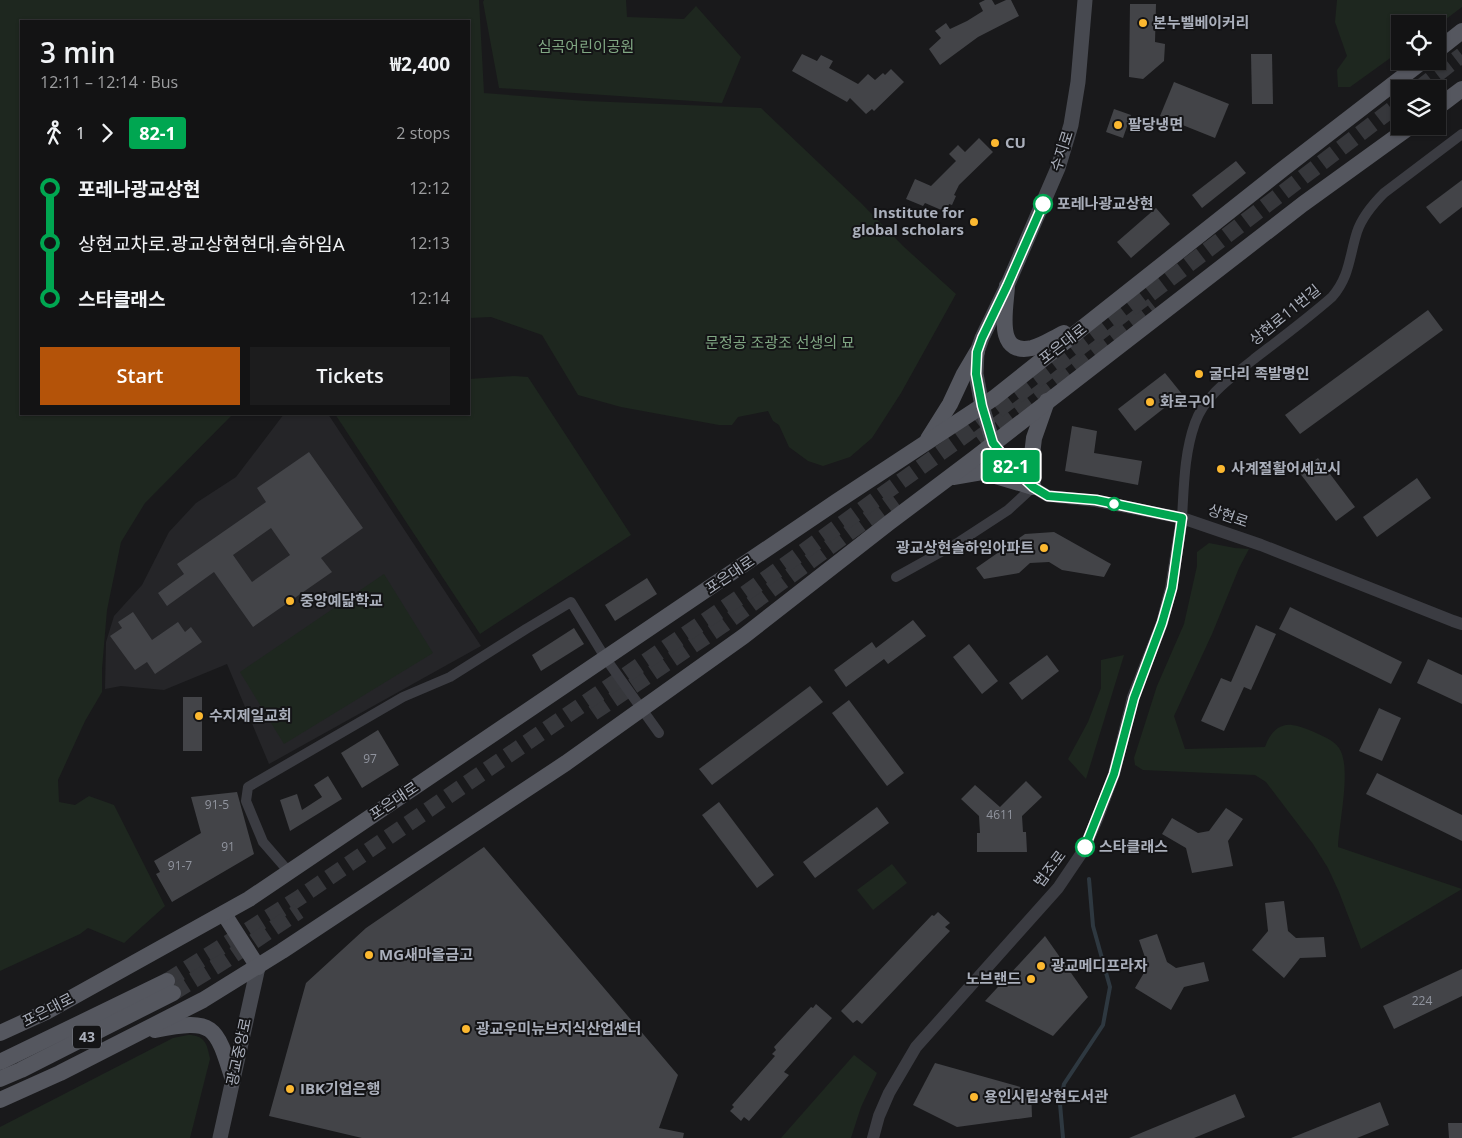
<!DOCTYPE html>
<meta charset="utf-8">
<style>
body{margin:0;font-family:"Open Sans","Noto Sans KR",sans-serif;background:#1c1c1d;color:#f1f3f6;height:100vh;display:flex;flex-direction:column;font-size:19px;white-space:nowrap}
*{box-sizing:border-box;margin:0}
p{font-size:16px;color:#9d9ea0}
.icon{flex:none;width:28px;height:28px;fill:none;stroke:currentColor;stroke-width:2;stroke-linecap:round;stroke-linejoin:round}
.map{position:relative;flex:1;overflow:hidden}
.sheet{position:absolute;left:20px;top:20px;width:450px;height:395px;display:flex;flex-direction:column;background:#131314;border-radius:0px;box-shadow:0 1px 4px #0004,0 0 0 1px #323234}
.sheet>*{flex:none}
.badge{padding:0 10px;border-radius:4px;font-size:18px;line-height:32px}
.controls{position:absolute;left:1391px;top:15px;display:grid;gap:10px}
.controls a{display:grid;place-items:center;width:55px;height:55px;border-radius:0px;background:#131314;box-shadow:0 1px 4px #0004,0 0 0 1px #323234;font-size:25px}
.map>.badge{position:absolute;translate:-50% -50%;box-shadow:0 0 0 2px #fff}
.legs{display:flex;align-items:center;gap:8px;height:55px;padding:0 20px;font-size:16px}
.legs p{margin-inline-start:auto}
.headline{display:flex;align-items:center;justify-content:space-between;height:85px;padding:0 20px}
h1{font-size:28px;font-weight:600;line-height:38px}
.button{display:flex;gap:10px;margin-top:auto;padding:10px 20px}
.button a{flex:1;height:58px;border-radius:0px;background:#b45309;color:#fff;font-size:20px;font-weight:600;line-height:58px;text-align:center}
.button a+a{background:#1c1c1d;color:#f1f3f6}
ul{padding:0 20px;list-style:none}
li{display:flex;align-items:center;gap:18px;height:55px;font-size:19px}
li i{display:grid;place-items:center;width:8px;height:100%;margin:0 6px;background:currentColor}
li i::after{content:'';width:12px;height:12px;margin:-6px;border:4px solid;border-radius:50%;background:#131314}
li p{margin-inline-start:auto}
li:first-child i{background:linear-gradient(#0000 50%,currentColor 0)}
li:last-child i{background:linear-gradient(currentColor 50%,#0000 0)}
.map>svg:first-child{display:block}
.built{fill:#252528}
.green{fill:#1e271f}
.lines{fill:none;stroke-linecap:round;stroke-linejoin:round}
.stream{stroke:#2e3840;stroke-width:4}
.building{fill:#434448;fill-rule:evenodd}
.primary-tunnel{stroke:#36373b;stroke-width:16;stroke-dasharray:16 8;stroke-linecap:butt}
.minor{stroke:#3b3c42;stroke-width:10}
.tertiary{stroke:#3b3c42;stroke-width:12}
.secondary{stroke:#474950;stroke-width:15}
.primary{stroke:#55575f;stroke-width:16}
.line-1-casing{stroke:#fff;stroke-width:11}
.line-1{stroke:#00a651;stroke-width:8}
.poi-dot{fill:#fcb830;stroke:#141416;stroke-width:2}
.stop-1-dot{fill:#fff;stroke:#00a651;stroke-width:2.5}
.labels{text-anchor:middle;stroke-width:4;stroke-linejoin:round;paint-order:stroke}
.number-label{font-size:12px;fill:#90949e}
.shield{fill:#141416;stroke:#7d808a;stroke-width:1}
.shield-label{font-size:14px;font-weight:bold;fill:#aaafbb}
.poi-label{font-size:15px;font-weight:bold;fill:#aaafbb;stroke:#141416;text-anchor:start}
.park-label{font-size:15px;fill:#80a783;stroke:#141416}
.street-label{font-size:15px;fill:#aaafbb;stroke:#141416}
.stop-label{font-size:15px;font-weight:bold;fill:#aaafbb;stroke:#141416;text-anchor:start}
</style>
<div class="map">
<svg width="1462" height="1138" viewBox="0 0 1462 1138">
<rect width="100%" height="100%" fill="#19191b"/>
<!-- built -->
<polygon class="built" points="284,414 328,414 481,646 269,764 227,664 164,690 121,686 105,689 106,642 114,616 142,585 169,532 196,503 236,477"/>
<!-- green -->
<g class="green">
<polygon points="0,0 479,0 484,93 586,101 761,108 861,203 903,246 956,294 901,393 872,438 850,457 823,466 808,461 789,447 779,425 773,421 768,411 738,417 732,425 719,425 621,407 578,395 542,335 491,317 469,318 469,21 21,21 21,414 233,414 145,503 121,542 107,610 102,669 102,692 85,721 58,780 59,802 75,805 89,796 114,805 165,906 124,943 88,928 80,934 0,971"/>
<polygon points="484,0 626,0 627,17 684,19 696,6 741,57 722,103 499,88 483,2"/>
<polygon points="1337,0 1462,0 1462,7 1438,25 1400,24 1400,51 1350,87 1338,87 1337,70 1347,56 1335,22"/>
<polygon points="514,376 528,377 631,535 480,634 335,414 469,414 469,379"/>
<path d="M1209,543l26,5 14,1 -10,19 -27,66 -38,82 11,33 80,-2c4,-12 13,-24 27,-22 7,1 15,4 22,7 8,4 20,8 25,16 13,19 0,74 -1,99l124,42 -101,60 -22,-57 -11,-24 -15,-24 -47,-62 -11,-7 -112,-5 -8,-5 -1,-7 23,-72 27,-62 13,-58v-14z"/>
<polygon points="384,574 433,653 284,744 240,672"/>
<polygon points="1124,655 1086,779 1068,759 1088,722 1101,688 1101,660"/>
<polygon points="892,864 907,883 873,910 857,890"/>
<path d="M188,1035c17,0 19,9 22,24l-20,79h-190v-11l173,-89z"/>
<polygon points="854,1055 877,1073 861,1107 851,1138 781,1138"/>
</g>
<g class="lines">
<!-- stream -->
<polyline class="stream" points="1063,1138 1060,1104 1064,1084 1103,1025 1110,987 1093,926 1089,879"/>
</g>
<!-- building -->
<g class="building">
<polygon points="985,0 992,0 995,5 1006,0 1011,0 1019,16 978,37 940,65 929,49 941,38 935,31 946,23 950,29 967,21 983,11 979,3"/>
<polygon points="1130,4 1156,4 1155,42 1165,44 1164,61 1143,79 1129,77"/>
<polygon points="802,54 817,61 821,55 833,61 829,68 858,84 868,74 875,80 883,73 885,75 891,69 904,82 874,111 872,109 866,114 850,98 847,102 792,71"/>
<polygon points="1251,54 1272,54 1273,104 1252,104"/>
<polygon points="1174,82 1229,104 1215,138 1160,116"/>
<polygon points="1114,109 1131,115 1123,138 1106,132"/>
<polygon points="979,138 993,152 959,185 954,195 956,196 952,205 949,204 946,212 925,203 923,206 906,199 915,179 931,186 956,161 949,154 958,145 965,152"/>
<polygon points="1236,161 1246,173 1202,208 1192,195"/>
<polygon points="1462,180 1462,207 1440,224 1426,207"/>
<polygon points="1156,208 1170,224 1131,258 1117,242"/>
<polygon points="1428,310 1443,330 1300,434 1285,415"/>
<polygon points="1165,373 1182,394 1135,431 1118,409"/>
<polygon points="1072,426 1097,431 1094,453 1142,461 1138,485 1065,471"/>
<path d="M309,452l54,76 -42,30 11,14 -79,55 -39,-55 -47,34 -9,-13 26,-19 -7,-10 89,-62 -9,-14zM271,528l19,27 -38,27 -19,-27z"/>
<polygon points="1318,458 1355,507 1336,521 1299,472"/>
<polygon points="1417,478 1431,498 1377,537 1363,517"/>
<polygon points="1054,532 1111,564 1104,577 1062,570 1049,562 1030,563 1019,573 984,579 976,568 1025,534"/>
<polygon points="647,578 657,594 615,621 605,605"/>
<polygon points="1290,607 1402,662 1391,684 1279,629"/>
<polygon points="133,612 152,640 178,622 185,632 191,627 202,642 155,674 147,662 135,670 110,636 122,628 118,622"/>
<polygon points="913,620 926,636 888,664 884,659 846,687 834,670 872,642 876,648"/>
<polygon points="1256,625 1276,634 1251,690 1244,687 1224,731 1201,721 1221,678 1231,682"/>
<polygon points="574,628 584,644 541,671 532,655"/>
<polygon points="969,644 998,681 982,694 953,657"/>
<polygon points="1047,655 1059,671 1022,700 1009,683"/>
<polygon points="1428,659 1462,675 1462,704 1417,683"/>
<polygon points="810,686 823,702 712,785 699,769"/>
<rect x="183" y="697" width="19" height="54"/>
<polygon points="849,700 904,773 887,786 832,713"/>
<polygon points="1379,708 1401,718 1382,761 1359,751"/>
<polygon points="378,730 399,765 362,788 341,753"/>
<polygon points="1377,773 1462,815 1462,841 1366,794"/>
<polygon points="328,776 342,799 290,831 280,800 297,794 302,810 322,797 314,785"/>
<polygon points="1026,781 1042,797 1022,816 1023,832 1026,832 1027,852 977,852 977,833 980,833 979,816 961,799 975,785 1000,807"/>
<polygon points="237,792 254,854 172,902 156,874 160,872 154,861 201,833 191,797"/>
<polygon points="719,802 774,875 757,888 702,815"/>
<polygon points="877,807 889,823 815,878 803,862"/>
<polygon points="1226,808 1243,819 1228,841 1233,866 1192,873 1186,848 1162,834 1172,818 1198,833 1209,831"/>
<polygon points="484,847 678,1075 659,1128 684,1133 683,1138 362,1138 269,1116 306,983 366,928"/>
<polygon points="1284,901 1288,931 1296,938 1324,937 1326,957 1300,958 1284,978 1252,950 1268,931 1265,903"/>
<polygon points="938,912 950,923 945,927 950,931 862,1024 857,1020 853,1023 841,1011 932,915 934,916"/>
<polygon points="1157,934 1167,962 1176,968 1204,962 1209,981 1184,987 1171,1010 1135,988 1148,966 1139,940"/>
<polygon points="1045,936 1088,997 1053,1036 985,1001"/>
<polygon points="1462,969 1462,996 1394,1029 1383,1006"/>
<polygon points="816,1004 832,1018 784,1072 789,1075 749,1121 744,1117 741,1121 730,1111 734,1107 732,1105 775,1056 772,1054 776,1050 774,1047 811,1007 813,1008"/>
<polygon points="935,1063 1031,1090 1032,1117 957,1127 913,1105"/>
<polygon points="1235,1094 1245,1117 1194,1138 1129,1138"/>
<polygon points="1380,1102 1389,1125 1357,1138 1291,1138"/>
<polygon points="1448,1123 1462,1123 1462,1138 1449,1138"/>
</g>
<g class="lines">
<!-- primary-tunnel -->
<g class="primary-tunnel">
<polyline points="1418,89 1462,55"/>
<polyline points="978,439 1033,398 1153,305"/>
<polyline points="593,713 723,625 895,499"/>
<polyline points="167,981 299,898 743,595 968,433 1400,103"/>
<polyline points="173,993 226,960 299,911"/>
</g>
<!-- minor -->
<g class="minor">
<path d="M1182,518c2,-32 2,-64 13,-95 10,-28 37,-46 59,-64 26,-20 53,-40 78,-62 18,-21 17,-40 25,-65 5,-15 16,-28 27,-39l78,-59"/>
<polyline points="896,577 959,542 1008,510 1033,487"/>
<polyline points="289,872 263,842 246,801 248,787 403,697 450,677 526,629 571,602 606,659 659,733"/>
</g>
<!-- tertiary -->
<g class="tertiary">
<polyline points="993,443 1015,471 1033,487 1048,496 1096,501 1182,518 1261,545 1453,621 1462,624"/>
<polyline points="873,1138 879,1116 889,1093 916,1047 1058,888 1083,851 1098,817 1114,774 1133,697 1162,623 1171,588 1182,518"/>
</g>
<!-- secondary -->
<g class="secondary">
<polyline points="993,443 982,406 976,374 977,352 982,338 1007,286 1058,168 1071,125 1078,82 1085,0"/>
<polyline points="220,1138 258,967"/>
</g>
<!-- primary -->
<g class="primary">
<polyline points="1438,50 1462,31"/>
<polyline points="1438,107 1462,89"/>
<path d="M1007,286c-1,23 -13,70 25,62 12,-3 21,-10 32,-15"/>
<polyline points="928,439 950,404 964,374 977,352"/>
<polyline points="953,477 982,472 1033,487 1031,463 1034,438 1047,401"/>
<polyline points="224,914 258,967"/>
<path d="M155,1030c59,-12 61,-5 78,50"/>
<polyline points="0,1033 46,1012 249,899 836,502 994,398 1283,169 1423,61"/>
<polyline points="0,1062 167,981"/>
<polyline points="0,1079 21,1070 173,993"/>
<polyline points="0,1100 60,1073 203,1000 282,951 566,763 744,636 890,522 975,458 1303,204 1411,126"/>
</g>
</g>
<g class="lines">
<defs>
<polyline id="line-1" points="1043,204 1007,286 982,338 977,352 976,374 982,406 993,443 1015,470 1033,487 1048,496 1096,500 1182,518 1172,588 1162,623 1134,698 1114,774 1085,847"/>
</defs>
<!-- line-1 casing -->
<use href="#line-1" class="line-1-casing"/>
<!-- line-1 -->
<use href="#line-1" class="line-1"/>
</g>
<!-- markers -->
<g class="poi-dot">
<circle cx="1143" cy="23" r="5"/>
<circle cx="1118" cy="125" r="5"/>
<circle cx="995" cy="143" r="5"/>
<circle cx="974" cy="222" r="5"/>
<circle cx="1199" cy="374" r="5"/>
<circle cx="1150" cy="402" r="5"/>
<circle cx="1221" cy="469" r="5"/>
<circle cx="1044" cy="548" r="5"/>
<circle cx="290" cy="601" r="5"/>
<circle cx="199" cy="716" r="5"/>
<circle cx="369" cy="955" r="5"/>
<circle cx="1041" cy="966" r="5"/>
<circle cx="1031" cy="979" r="5"/>
<circle cx="466" cy="1029" r="5"/>
<circle cx="290" cy="1089" r="5"/>
<circle cx="974" cy="1097" r="5"/>
</g>
<g class="stop-1-dot">
<circle cx="1043" cy="204" r="9"/>
<circle cx="1114" cy="504" r="6"/>
<circle cx="1085" cy="847" r="9"/>
</g>
<g class="labels">
<!-- number labels -->
<g class="number-label">
<text x="370" y="763">97</text>
<text x="217" y="809">91-5</text>
<text x="1000" y="819">4611</text>
<text x="228" y="851">91</text>
<text x="180" y="870">91-7</text>
<text x="1422" y="1005">224</text>
</g>
<!-- shield labels -->
<rect class="shield" x="73" y="1025.5" width="28" height="23" rx="4"/>
<g class="shield-label">
<text x="87" y="1042">43</text>
</g>
<!-- poi labels -->
<g class="poi-label">
<text x="1153" y="28">본누벨베이커리</text>
<text x="1128" y="130">팔당냉면</text>
<text x="1005" y="148">CU</text>
<text x="964" y="218" text-anchor="end">Institute for<tspan x="964" dy="17">global scholars</tspan></text>
<text x="1209" y="379">굴다리 족발명인</text>
<text x="1160" y="407">화로구이</text>
<text x="1231" y="474">사계절활어세꼬시</text>
<text x="1034" y="553" text-anchor="end">광교상현솔하임아파트</text>
<text x="300" y="606">중앙예닮학교</text>
<text x="209" y="721">수지제일교회</text>
<text x="379" y="960">MG새마을금고</text>
<text x="1051" y="971">광교메디프라자</text>
<text x="1021" y="984" text-anchor="end">노브랜드</text>
<text x="476" y="1034">광교우미뉴브지식산업센터</text>
<text x="300" y="1094">IBK기업은행</text>
<text x="984" y="1102">용인시립상현도서관</text>
</g>
<!-- park labels -->
<g class="park-label">
<text x="586" y="52">심곡어린이공원</text>
<text x="780" y="348">문정공 조광조 선생의 묘</text>
</g>
<!-- street labels -->
<g class="street-label">
<text transform="translate(1062 151) rotate(-72)" y="5">수지로</text>
<text transform="translate(1285 315) rotate(-39)" y="5">상현로11번길</text>
<text transform="translate(1063 344) rotate(-38)" y="5">포은대로</text>
<text transform="translate(1228 516) rotate(19)" y="5">상현로</text>
<text transform="translate(730 575) rotate(-34)" y="5">포은대로</text>
<text transform="translate(394 801) rotate(-34)" y="5">포은대로</text>
<text transform="translate(1050 869) rotate(-53)" y="5">법조로</text>
<text transform="translate(48 1010) rotate(-27)" y="5">포은대로</text>
<text transform="translate(239 1052) rotate(-78)" y="5">광교중앙로</text>
</g>
<!-- stop labels -->
<g class="stop-label">
<text x="1057" y="209">포레나광교상현</text>
<text x="1099" y="852">스타클래스</text>
</g>
</g>
</svg>
<div class="controls">
<a><svg class="icon" aria-label="locate" viewBox="0 0 24 24"><circle cx="12" cy="12" r="6"/><path d="M12 2v4M12 18v4M2 12h4M18 12h4"/></svg></a>
<a><svg class="icon" aria-label="layers" viewBox="0 0 24 24"><path d="M12 4l9 5-9 5-9-5zM3 14l9 5 9-5"/></svg></a>
</div>
<b class="badge" style="left:1011px;top:466px;background:#00a651;color:#fff">82-1</b>
<section class="sheet">
<div class="headline"><div><h1>3 min</h1><p>12:11 – 12:14 · Bus</p></div><b>₩2,400</b></div>
<div class="legs"><svg class="icon" aria-label="walk" viewBox="0 0 24 24"><circle cx="13" cy="4" r="2"/><path d="M13 8l-2 6 4 7M11 14l-3 7M7 12l3-4h3l4 4"/></svg>1<svg class="icon" aria-label="forward" viewBox="0 0 24 24"><path d="M9 5l7 7-7 7"/></svg><b class="badge" style="background:#00a651;color:#fff">82-1</b><p>2 stops</p></div>
<ul>
<li><i style="color:#00a651"></i><b>포레나광교상현</b><p>12:12</p></li>
<li><i style="color:#00a651"></i><span>상현교차로.광교상현현대.솔하임A</span><p>12:13</p></li>
<li><i style="color:#00a651"></i><b>스타클래스</b><p>12:14</p></li>
</ul>
<div class="button"><a>Start</a><a>Tickets</a></div>
</section>
</div>
